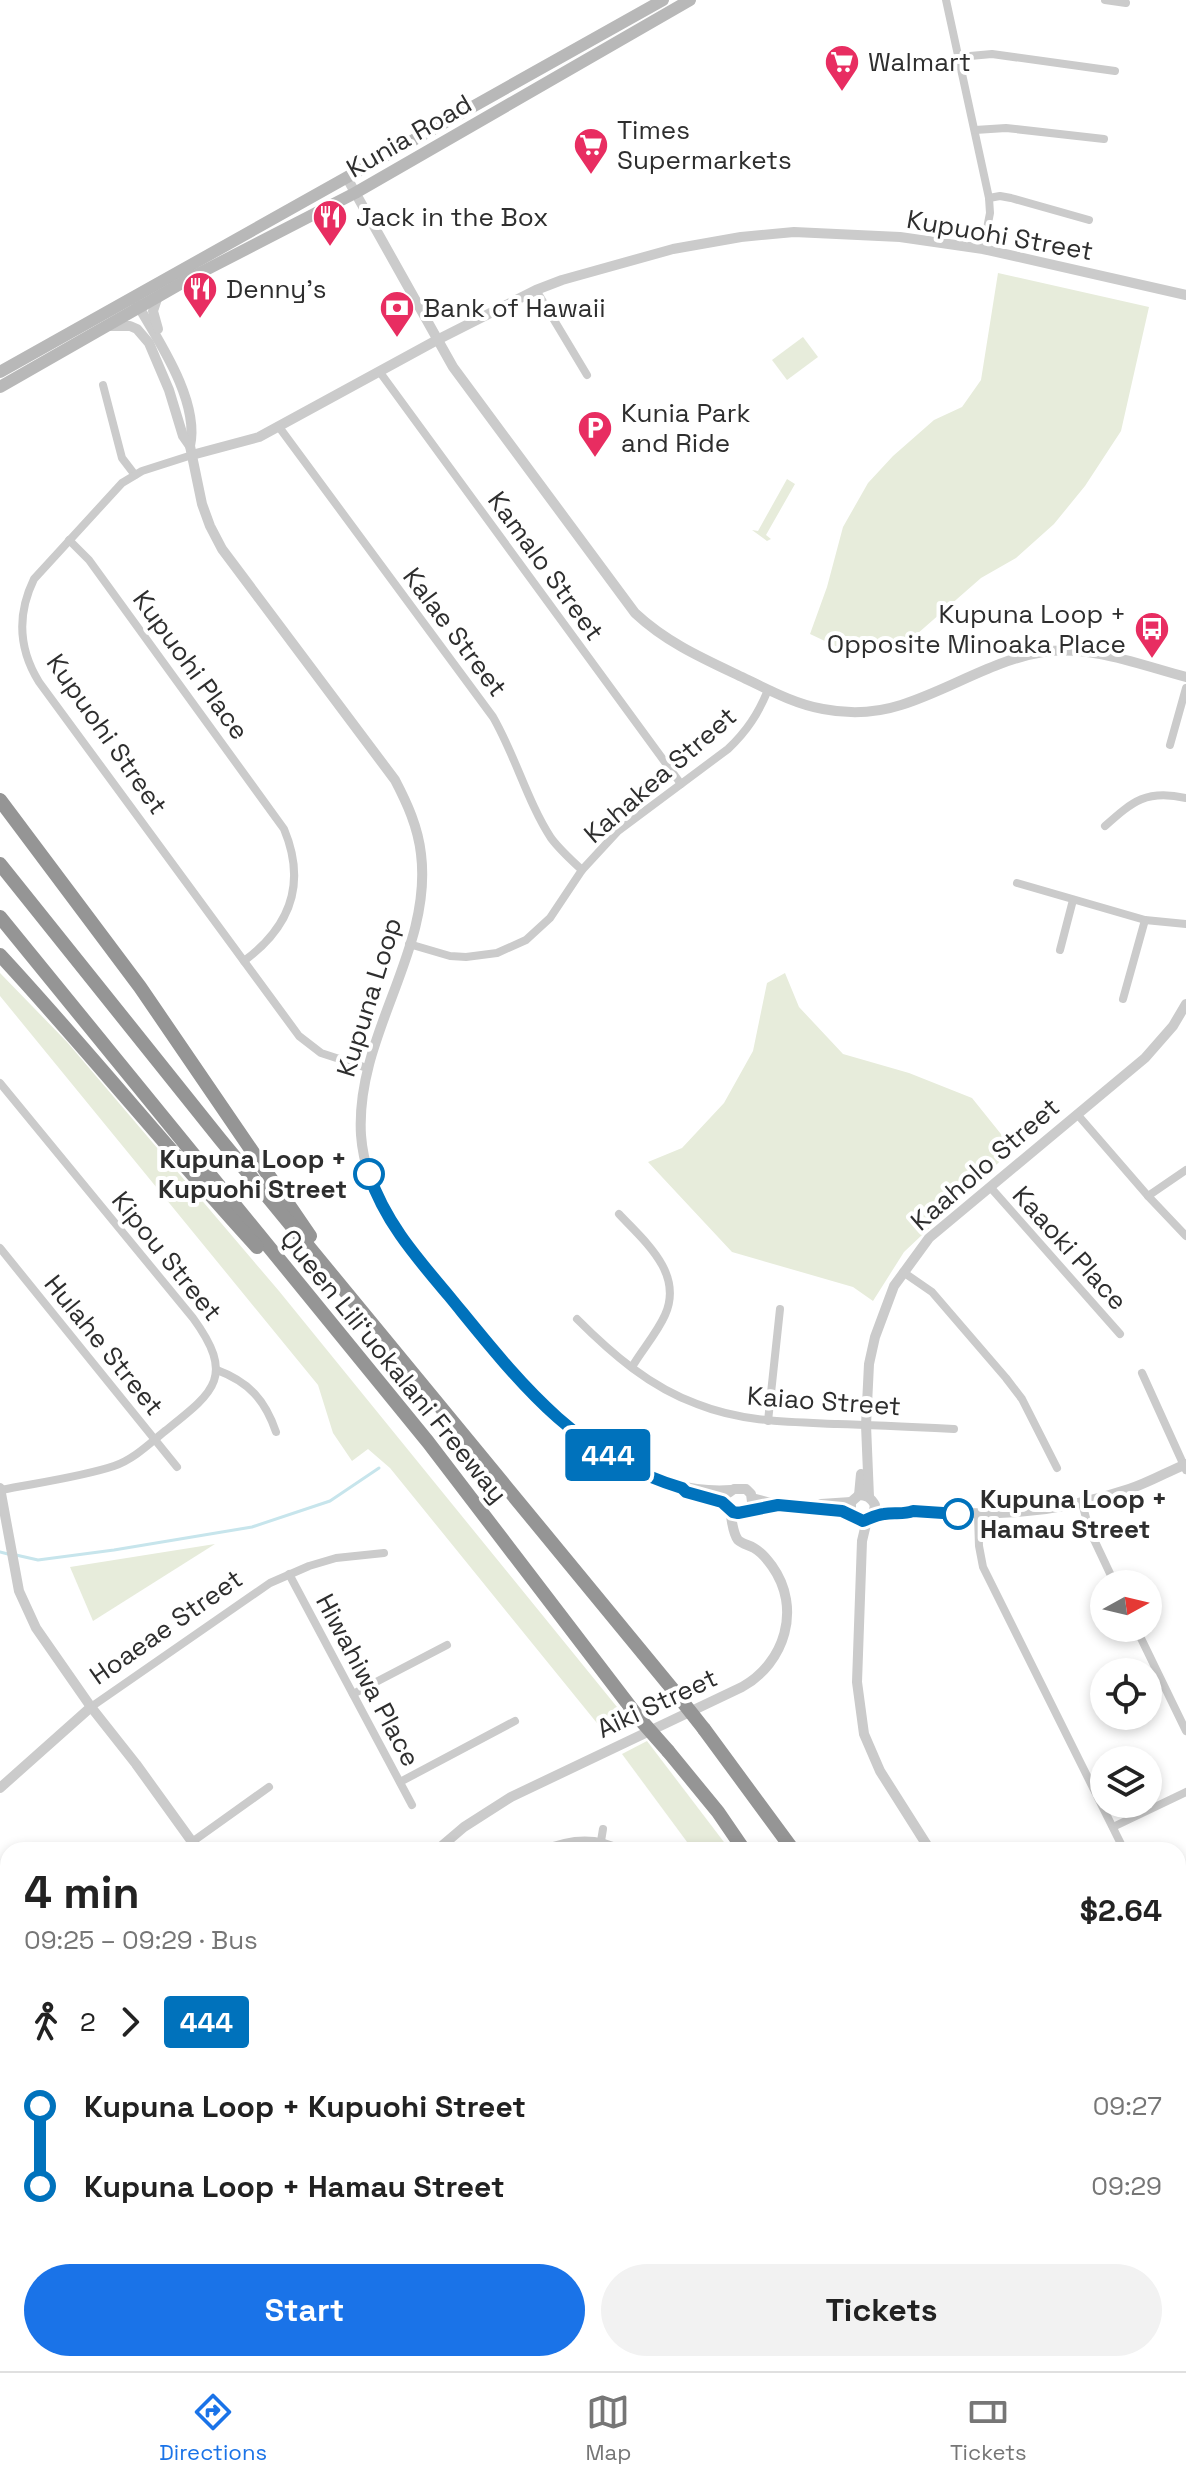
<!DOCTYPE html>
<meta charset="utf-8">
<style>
body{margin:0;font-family:"Space Grotesk",sans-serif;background:#f2f2f2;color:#222;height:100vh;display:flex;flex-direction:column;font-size:30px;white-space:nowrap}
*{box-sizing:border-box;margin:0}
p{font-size:26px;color:#767676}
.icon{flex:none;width:44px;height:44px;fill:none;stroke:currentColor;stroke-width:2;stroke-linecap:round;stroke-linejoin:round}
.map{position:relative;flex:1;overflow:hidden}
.panel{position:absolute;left:0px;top:1842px;width:1186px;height:530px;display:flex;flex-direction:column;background:#fff;border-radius:24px 24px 0 0;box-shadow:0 4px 12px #0003}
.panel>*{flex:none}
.badge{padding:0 16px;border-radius:6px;font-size:28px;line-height:52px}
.needle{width:52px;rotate:82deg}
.controls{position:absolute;left:1090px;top:1570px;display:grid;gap:16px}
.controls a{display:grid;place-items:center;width:72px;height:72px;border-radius:50%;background:#fff;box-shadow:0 4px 12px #0003;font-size:40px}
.map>.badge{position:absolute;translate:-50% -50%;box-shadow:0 0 0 4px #fff}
.legs{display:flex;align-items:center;gap:12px;height:88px;padding:0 24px;font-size:26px}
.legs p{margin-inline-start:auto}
.headline{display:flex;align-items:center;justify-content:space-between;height:136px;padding:0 24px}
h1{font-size:44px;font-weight:700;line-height:60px}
.primary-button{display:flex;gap:16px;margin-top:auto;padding:16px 24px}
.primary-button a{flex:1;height:92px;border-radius:48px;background:#1a73e8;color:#fff;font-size:32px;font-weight:700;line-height:92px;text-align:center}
.primary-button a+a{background:#f2f2f2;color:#222}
ul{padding:0 24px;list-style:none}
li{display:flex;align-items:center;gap:28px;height:80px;font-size:30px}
li i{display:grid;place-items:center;width:12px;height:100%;margin:0 10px;background:currentColor}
li i::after{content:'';width:20px;height:20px;margin:-10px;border:6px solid;border-radius:50%;background:#fff}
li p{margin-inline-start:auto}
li:first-child i{background:linear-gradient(#0000 50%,currentColor 0)}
li:last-child i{background:linear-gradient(currentColor 50%,#0000 0)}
.tabs{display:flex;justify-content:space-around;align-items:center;height:112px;border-top:2px solid #e0e0e0;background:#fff;font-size:22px;color:#767676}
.tabs a{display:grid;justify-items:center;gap:4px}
.tabs .selected{color:#1a73e8}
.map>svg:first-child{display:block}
.green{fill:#e7ecdb}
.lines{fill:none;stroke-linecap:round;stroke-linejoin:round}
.stream{stroke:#c7e5ec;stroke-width:3}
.minor{stroke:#cbcbcb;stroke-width:8}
.tertiary{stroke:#cbcbcb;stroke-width:10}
.secondary{stroke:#b8b8b8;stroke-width:12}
.motorway{stroke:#959595;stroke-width:14}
.motorway-bridge{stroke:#959595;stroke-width:14}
.line-1-casing{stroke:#fff;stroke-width:18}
.line-1{stroke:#0072bc;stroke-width:12}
.stop-1-dot{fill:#fff;stroke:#0072bc;stroke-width:4}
.labels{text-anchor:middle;stroke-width:8;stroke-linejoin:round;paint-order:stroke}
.poi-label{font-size:26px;fill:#2e2e2e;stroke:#fff;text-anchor:start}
.street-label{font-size:26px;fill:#2e2e2e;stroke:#fff}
.stop-label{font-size:26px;font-weight:bold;fill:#2e2e2e;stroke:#fff;text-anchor:end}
</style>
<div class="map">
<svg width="1186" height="2371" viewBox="0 0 1186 2371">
<rect width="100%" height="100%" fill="#fff"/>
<!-- green -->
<g class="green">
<polygon points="998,273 1149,307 1121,431 1085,486 1054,524 1016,558 981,578 917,634 883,653 844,650 810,634 827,587 843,527 868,483 893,456 934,420 962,407 981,380"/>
<polygon points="803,337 818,357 787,380 772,360"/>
<polygon points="787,479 795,484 766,535 771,539 767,541 752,530 758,531"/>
<polygon points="0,973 67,1042 279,1291 630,1723 605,1733 390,1468 368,1449 352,1461 333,1433 318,1385 0,996"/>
<polygon points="785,973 799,1007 843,1054 909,1073 972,1098 1013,1149 904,1252 873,1301 853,1287 732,1252 648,1162 682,1148 724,1103 753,1051 767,983"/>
<polygon points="215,1544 93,1621 70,1567"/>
<polygon points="647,1741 730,1850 693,1850 622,1754"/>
</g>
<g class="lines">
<!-- stream -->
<g class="stream">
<polyline points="0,1552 8,1554"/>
<polyline points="16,1555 38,1560 114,1550 252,1527 330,1501 379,1468"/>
<polyline points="1181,2371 1186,2368"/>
</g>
<!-- minor -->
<g class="minor">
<polyline points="946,0 989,198 990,213 983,249"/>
<polyline points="1105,0 1126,3"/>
<polyline points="959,57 992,54 1115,71"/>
<polyline points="975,130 1006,128 1104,139"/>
<polyline points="989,198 1000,196 1011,198 1089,220"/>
<polyline points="536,290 587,375"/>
<polyline points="379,371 681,784"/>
<polyline points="103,385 122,458 135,475"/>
<path d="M279,427l214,290c22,38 35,86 58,121 9,12 20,22 31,32"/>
<path d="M192,455l-50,16 -20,12 -88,96c-17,35 -16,69 5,103l260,354 22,17 46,15"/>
<path d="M69,540l20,20 195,269c23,55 6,98 -40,132"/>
<polyline points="1170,745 1186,688"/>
<path d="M1105,826c28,-25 42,-37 81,-28"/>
<polyline points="1017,883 1145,920 1186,924"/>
<path d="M409,944l41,12 16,1 31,-4 29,-13 24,-22 32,-48 36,-39 110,-82c19,-18 30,-35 40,-59"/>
<polyline points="1060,950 1073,900"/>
<polyline points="1123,999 1145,920"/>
<path d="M0,1083l193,235c43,59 21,74 -28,113 -16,13 -31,28 -51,35 -33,11 -78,17 -113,24"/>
<polyline points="1077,1114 1148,1196 1186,1236"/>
<polyline points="991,1188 1120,1334"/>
<polyline points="1148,1196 1186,1170"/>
<path d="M619,1214c25,27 65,59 46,101 -8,18 -23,35 -33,52"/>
<polyline points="0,1248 177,1467"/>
<polyline points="903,1272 932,1292 1006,1378 1022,1399 1057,1468"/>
<path d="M577,1319c35,35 73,68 120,85 45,18 92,18 140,20 39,1 78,3 117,5"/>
<path d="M217,1370c32,12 48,30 59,62"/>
<polyline points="1142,1373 1186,1470"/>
<polyline points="768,1421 780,1309"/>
<polyline points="1082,1503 1089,1529 1115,1584"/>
<polyline points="978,1515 979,1546 983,1567 1124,1850"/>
<polyline points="289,1574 412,1805"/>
<polyline points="1136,1628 1186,1731"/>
<polyline points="353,1694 447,1645"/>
<polyline points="91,1707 270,1583 309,1566 336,1558 384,1553"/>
<polyline points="400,1782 515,1721"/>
<polyline points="1113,1827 1186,1792"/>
<polyline points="601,1841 603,1829"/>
<polyline points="192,1842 269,1787"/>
<path d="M543,1850c26,-11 53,-14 78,0"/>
<polyline points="0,1938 8,1949"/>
<polyline points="1178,1967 1186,1984"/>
<polyline points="0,2117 8,2128"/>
<polyline points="243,2371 249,2364"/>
</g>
<!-- tertiary -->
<g class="tertiary">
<path d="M347,178l106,189 182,246c32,30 69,46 109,65 25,12 51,26 79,31 25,5 53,4 78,-4 48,-15 92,-45 142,-53 49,-7 97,13 143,25"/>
<path d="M136,302c22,38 64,99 54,144"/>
<path d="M109,326h21l7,3 12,14 20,47 14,46 7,10 12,58 8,22 12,23 173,231c12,23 23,47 26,74 12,97 -66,181 -60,281 5,69 53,120 96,171 26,32 52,67 82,97 50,49 120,92 192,87"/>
<polyline points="158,329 153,311 158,296"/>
<polyline points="192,455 259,437 437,340 536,290 562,280 673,249 741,237 794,232 900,237 983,249 1186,295"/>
<polyline points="0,1488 19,1591 36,1628 91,1707 136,1764 198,1850"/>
<polyline points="694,1494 722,1502 733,1512 738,1513 771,1507"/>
<polyline points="727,1494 734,1489 746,1489 751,1494 752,1502"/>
<polyline points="859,1495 861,1474"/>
<polyline points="869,1497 866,1425 869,1364 875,1337 894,1286 929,1238 1145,1058 1173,1026 1186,1004"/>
<path d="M752,1498l26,7 64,6 21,10 20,-7h25l5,-3c80,5 139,4 216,-22 19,-6 38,-17 57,-25"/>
<polyline points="821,1504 851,1502"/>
<path d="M851,1513v-11l8,-7c8,0 12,3 16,10l-2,10"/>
<polyline points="867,1520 862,1541 857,1682 864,1734 880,1771 930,1850"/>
<polyline points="0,1788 91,1707"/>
<path d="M437,1850l27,-23 47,-30 231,-110c43,-24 60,-79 30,-121 -5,-7 -11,-14 -18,-18 -5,-3 -12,-4 -16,-8 -6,-8 -6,-21 -8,-30"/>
<polyline points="1178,2093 1186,2094"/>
<polyline points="0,2295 8,2306"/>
<polyline points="0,2336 8,2329"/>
<polyline points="51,2364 56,2371"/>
<polyline points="63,2371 73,2364"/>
</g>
<!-- secondary -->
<g class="secondary">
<polyline points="0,372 663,0"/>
<polyline points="0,387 194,276 355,193 690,0"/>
</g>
<!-- motorway -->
<g class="motorway">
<polyline points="0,800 140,987 310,1236"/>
<polyline points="0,864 220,1139 674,1691"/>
<polyline points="0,917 428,1442 638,1717"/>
<path d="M0,955c88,95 169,196 257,292"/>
<polyline points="704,1729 793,1850"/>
<polyline points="668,1751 718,1812 744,1850"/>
<polyline points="1029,2364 1033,2371"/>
<polyline points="1068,2364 1072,2371"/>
</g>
<!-- motorway-bridge -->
<g class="motorway-bridge">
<polyline points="674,1691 704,1729"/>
<polyline points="638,1717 668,1751"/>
</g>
</g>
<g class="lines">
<defs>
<path id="line-1" d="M369,1174c16,48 48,84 80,122 68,83 125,160 233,192l4,4 36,10 11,10 5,1 40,-8 64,6 21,10c8,-3 13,-6 21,-7 10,-2 19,1 29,-3l45,3"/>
</defs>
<!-- line-1 casing -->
<use href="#line-1" class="line-1-casing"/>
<!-- line-1 -->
<use href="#line-1" class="line-1"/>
</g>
<!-- icons -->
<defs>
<symbol id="supermarket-pin" viewBox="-11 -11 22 30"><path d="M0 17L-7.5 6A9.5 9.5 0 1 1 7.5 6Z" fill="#e82d61" stroke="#fff"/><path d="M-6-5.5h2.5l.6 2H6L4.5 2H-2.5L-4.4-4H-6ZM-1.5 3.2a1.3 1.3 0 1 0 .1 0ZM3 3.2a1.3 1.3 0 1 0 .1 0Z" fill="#fff"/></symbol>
<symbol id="restaurant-pin" viewBox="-11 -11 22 30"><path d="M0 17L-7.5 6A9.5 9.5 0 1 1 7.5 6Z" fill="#e82d61" stroke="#fff"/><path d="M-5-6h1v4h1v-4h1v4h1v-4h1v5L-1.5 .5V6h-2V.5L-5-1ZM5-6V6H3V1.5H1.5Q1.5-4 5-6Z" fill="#fff"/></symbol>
<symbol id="bank-pin" viewBox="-11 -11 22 30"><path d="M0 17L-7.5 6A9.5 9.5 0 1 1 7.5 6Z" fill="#e82d61" stroke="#fff"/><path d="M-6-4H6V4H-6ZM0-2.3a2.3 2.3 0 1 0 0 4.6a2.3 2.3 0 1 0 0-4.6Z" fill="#fff"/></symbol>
<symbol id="parking-pin" viewBox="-11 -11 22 30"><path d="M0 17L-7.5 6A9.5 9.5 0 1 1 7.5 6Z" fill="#e82d61" stroke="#fff"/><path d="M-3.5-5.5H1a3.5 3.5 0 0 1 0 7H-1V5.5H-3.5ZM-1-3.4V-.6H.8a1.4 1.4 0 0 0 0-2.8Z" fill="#fff"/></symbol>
<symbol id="bus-pin" viewBox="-11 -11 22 30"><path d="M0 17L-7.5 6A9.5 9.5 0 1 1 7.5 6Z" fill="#e82d61" stroke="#fff"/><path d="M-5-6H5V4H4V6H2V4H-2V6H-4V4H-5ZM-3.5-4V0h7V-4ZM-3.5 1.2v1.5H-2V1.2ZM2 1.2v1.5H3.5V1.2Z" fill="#fff"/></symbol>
</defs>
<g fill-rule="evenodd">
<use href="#supermarket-pin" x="822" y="42" width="40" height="54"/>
<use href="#supermarket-pin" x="571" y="125" width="40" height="54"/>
<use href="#restaurant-pin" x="310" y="197" width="40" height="54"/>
<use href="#restaurant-pin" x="180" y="269" width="40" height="54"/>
<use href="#bank-pin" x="377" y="288" width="40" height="54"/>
<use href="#parking-pin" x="575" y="408" width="40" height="54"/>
<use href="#bus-pin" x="1132" y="609" width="40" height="54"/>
</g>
<!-- markers -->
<g class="stop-1-dot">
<circle cx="369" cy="1174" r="14"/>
<circle cx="958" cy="1514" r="14"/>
</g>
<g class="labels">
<!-- poi labels -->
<g class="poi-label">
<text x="868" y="71">Walmart</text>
<text x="617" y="139">Times<tspan x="617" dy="30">Supermarkets</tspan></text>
<text x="356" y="226">Jack in the Box</text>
<text x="226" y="298">Denny's</text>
<text x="423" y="317">Bank of Hawaii</text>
<text x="621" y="422">Kunia Park<tspan x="621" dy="30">and Ride</tspan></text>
<text x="1126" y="623" text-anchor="end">Kupuna Loop +<tspan x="1126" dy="30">Opposite Minoaka Place</tspan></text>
</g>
<!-- street labels -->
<g class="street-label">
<text transform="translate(409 136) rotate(-30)" y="9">Kunia Road</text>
<text transform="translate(1000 235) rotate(10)" y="9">Kupuohi Street</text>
<text transform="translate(546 566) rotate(54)" y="9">Kamalo Street</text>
<text transform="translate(455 632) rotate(53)" y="9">Kalae Street</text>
<text transform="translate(191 665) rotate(54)" y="9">Kupuohi Place</text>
<text transform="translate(107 734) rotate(55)" y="9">Kupuohi Street</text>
<text transform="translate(660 775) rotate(-41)" y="9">Kahakea Street</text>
<text transform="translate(369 997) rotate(-73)" y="9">Kupuna Loop</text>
<text transform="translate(985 1164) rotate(-41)" y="9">Kaaholo Street</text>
<text transform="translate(1070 1248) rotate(48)" y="9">Kaaoki Place</text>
<text transform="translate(167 1256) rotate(51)" y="9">Kipou Street</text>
<text transform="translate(104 1345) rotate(51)" y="9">Hulahe Street</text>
<text transform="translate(394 1366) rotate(51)" y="9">Queen Liliʻuokalani Freeway</text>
<text transform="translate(824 1401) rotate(4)" y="9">Kaiao Street</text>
<text transform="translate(166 1627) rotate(-35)" y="9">Hoaeae Street</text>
<text transform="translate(368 1680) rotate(62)" y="9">Hiwahiwa Place</text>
<text transform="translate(657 1703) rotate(-25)" y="9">Aiki Street</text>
</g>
<!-- stop labels -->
<g class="stop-label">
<text x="347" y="1168">Kupuna Loop +<tspan x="347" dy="30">Kupuohi Street</tspan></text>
<text x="980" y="1508" text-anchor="start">Kupuna Loop +<tspan x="980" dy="30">Hamau Street</tspan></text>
</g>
</g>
</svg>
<div class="controls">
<a><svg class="needle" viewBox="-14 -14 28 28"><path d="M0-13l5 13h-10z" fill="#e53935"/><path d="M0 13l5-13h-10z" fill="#767676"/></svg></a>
<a><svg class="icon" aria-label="locate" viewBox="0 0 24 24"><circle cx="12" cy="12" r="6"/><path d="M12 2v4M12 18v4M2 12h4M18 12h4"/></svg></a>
<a><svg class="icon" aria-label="layers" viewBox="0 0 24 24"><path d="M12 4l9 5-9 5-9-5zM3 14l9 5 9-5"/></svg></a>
</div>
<b class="badge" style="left:608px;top:1455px;background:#0072bc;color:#fff">444</b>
<section class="panel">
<div class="headline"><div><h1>4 min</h1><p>09:25 – 09:29 · Bus</p></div><b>$2.64</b></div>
<div class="legs"><svg class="icon" aria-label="walk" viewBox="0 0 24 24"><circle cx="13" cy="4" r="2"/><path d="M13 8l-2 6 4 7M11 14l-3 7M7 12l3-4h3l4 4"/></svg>2<svg class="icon" aria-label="forward" viewBox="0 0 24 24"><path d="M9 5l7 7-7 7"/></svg><b class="badge" style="background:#0072bc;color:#fff">444</b></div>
<ul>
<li><i style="color:#0072bc"></i><b>Kupuna Loop + Kupuohi Street</b><p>09:27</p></li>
<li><i style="color:#0072bc"></i><b>Kupuna Loop + Hamau Street</b><p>09:29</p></li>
</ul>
<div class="primary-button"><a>Start</a><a>Tickets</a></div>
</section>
</div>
<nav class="tabs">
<a class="selected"><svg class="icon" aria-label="directions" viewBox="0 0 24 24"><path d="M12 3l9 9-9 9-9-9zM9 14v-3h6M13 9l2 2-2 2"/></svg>Directions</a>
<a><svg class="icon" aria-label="map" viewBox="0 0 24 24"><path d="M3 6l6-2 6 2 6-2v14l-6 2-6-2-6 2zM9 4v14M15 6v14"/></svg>Map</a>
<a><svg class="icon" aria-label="tickets" viewBox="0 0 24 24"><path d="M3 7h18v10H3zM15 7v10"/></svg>Tickets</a>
</nav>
